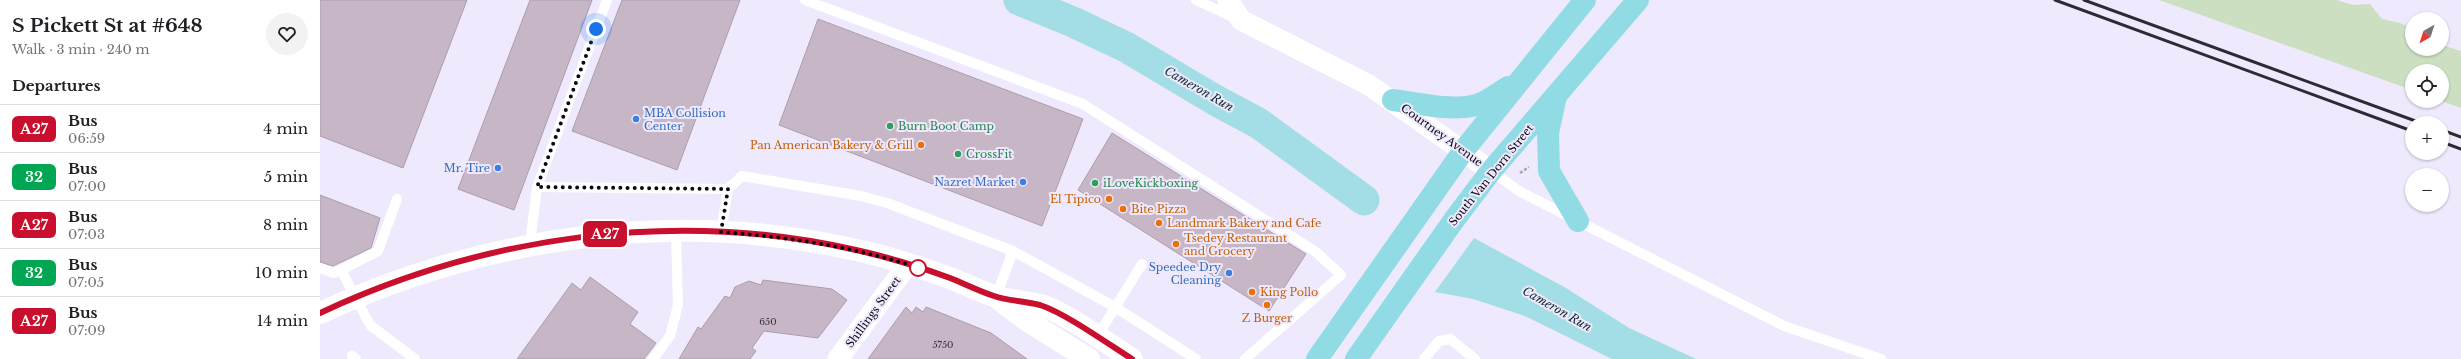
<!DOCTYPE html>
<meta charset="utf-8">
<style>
body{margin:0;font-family:"Libre Baskerville",serif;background:#f2f2f2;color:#202124;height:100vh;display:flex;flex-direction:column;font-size:15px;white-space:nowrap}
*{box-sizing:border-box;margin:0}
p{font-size:13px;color:#757577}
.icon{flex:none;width:22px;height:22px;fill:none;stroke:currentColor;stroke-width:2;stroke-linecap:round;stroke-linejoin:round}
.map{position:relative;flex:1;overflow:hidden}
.side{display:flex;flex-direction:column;background:#fff;width:320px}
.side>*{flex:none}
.badge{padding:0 8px;border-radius:6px;font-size:14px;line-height:26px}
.needle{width:26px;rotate:219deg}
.controls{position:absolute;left:2085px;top:12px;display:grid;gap:8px}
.controls a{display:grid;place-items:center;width:44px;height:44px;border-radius:50%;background:#fff;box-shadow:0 1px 3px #0004;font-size:20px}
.you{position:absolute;width:20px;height:20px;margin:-10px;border:3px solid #fff;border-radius:50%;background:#1a73e8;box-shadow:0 0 0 6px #1a73e833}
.map>.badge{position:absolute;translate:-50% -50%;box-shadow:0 0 0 2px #fff}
h2{padding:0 12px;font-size:15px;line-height:36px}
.round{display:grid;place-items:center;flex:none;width:42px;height:42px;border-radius:21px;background:#f2f2f2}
.headline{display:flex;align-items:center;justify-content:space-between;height:68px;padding:0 12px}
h1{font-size:19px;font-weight:700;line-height:30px}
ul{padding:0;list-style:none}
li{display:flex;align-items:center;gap:12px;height:48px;padding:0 12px;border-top:1px solid #e0e0e0}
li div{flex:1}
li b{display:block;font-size:15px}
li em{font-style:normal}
li .badge{min-width:44px;font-weight:700;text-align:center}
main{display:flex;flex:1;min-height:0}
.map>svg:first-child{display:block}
.green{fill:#cce0c1}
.water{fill:#a3dde6}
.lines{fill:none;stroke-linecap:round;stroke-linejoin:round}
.river{stroke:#a3dde6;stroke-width:31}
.building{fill:#c7b7c6;stroke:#ac9dac}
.path{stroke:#a6a2b2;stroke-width:2.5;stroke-dasharray:3 2;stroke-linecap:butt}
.service{stroke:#fff;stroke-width:10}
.minor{stroke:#fff;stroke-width:21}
.secondary{stroke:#fff;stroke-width:22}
.primary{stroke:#91dce4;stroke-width:22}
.rail{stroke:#2d2a33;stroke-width:3}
.line-casing{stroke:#fff;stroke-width:9}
.line{stroke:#c8102e;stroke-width:6}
.walk{stroke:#0c0a11;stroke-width:4;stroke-dasharray:0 7.2}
.shop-dot{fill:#3f7fe0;stroke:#efe9fd;stroke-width:1.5}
.leisure-dot{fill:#2e9e5b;stroke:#efe9fd;stroke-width:1.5}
.food-dot{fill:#e8710a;stroke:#efe9fd;stroke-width:1.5}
.stop-dot{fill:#fff;stroke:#c8102e;stroke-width:2}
.labels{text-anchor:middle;stroke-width:4;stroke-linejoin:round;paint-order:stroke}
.number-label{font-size:9px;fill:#3b353e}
.shop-label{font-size:11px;fill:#366cbe;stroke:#efe9fd;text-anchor:end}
.leisure-label{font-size:11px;fill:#27864d;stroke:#efe9fd;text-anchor:start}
.street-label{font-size:11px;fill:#0c0a11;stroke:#efe9fd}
.food-label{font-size:11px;fill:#c56008;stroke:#efe9fd;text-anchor:start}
.water-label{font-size:12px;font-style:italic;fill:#123034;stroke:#efe9fd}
</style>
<main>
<section class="side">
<div class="headline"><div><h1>S Pickett St at #648</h1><p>Walk · 3 min · 240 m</p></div><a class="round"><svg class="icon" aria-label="heart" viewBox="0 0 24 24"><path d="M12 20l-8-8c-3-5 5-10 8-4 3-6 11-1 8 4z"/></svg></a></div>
<h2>Departures</h2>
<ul>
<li><span class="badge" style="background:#c8102e;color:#fff">A27</span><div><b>Bus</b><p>06:59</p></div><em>4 min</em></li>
<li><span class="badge" style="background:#00a651;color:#fff">32</span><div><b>Bus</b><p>07:00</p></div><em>5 min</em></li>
<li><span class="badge" style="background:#c8102e;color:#fff">A27</span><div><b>Bus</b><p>07:03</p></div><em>8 min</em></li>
<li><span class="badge" style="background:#00a651;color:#fff">32</span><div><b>Bus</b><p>07:05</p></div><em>10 min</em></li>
<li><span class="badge" style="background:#c8102e;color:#fff">A27</span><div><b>Bus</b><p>07:09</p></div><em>14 min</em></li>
</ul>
</section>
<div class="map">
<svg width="2141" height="359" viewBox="0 0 2141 359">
<rect width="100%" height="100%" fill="#efe9fd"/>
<!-- green -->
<polygon class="green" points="1839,0 2017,0 2033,5 2050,4 2062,19 2080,23 2092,28 2092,49 2122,49 2122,45 2141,51 2141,108 2121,101 2122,71 2092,71 2092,90"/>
<!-- water -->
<polygon class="water" points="1154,238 1246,288 1309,328 1376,359 1292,359 1205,316 1153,299 1115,292"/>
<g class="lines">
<!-- river -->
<polyline class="river" points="699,0 753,22 806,47 895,100 938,123 1044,200"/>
</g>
<!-- building -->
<g class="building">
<polygon points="0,0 147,0 83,168 0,136"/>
<polygon points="210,0 272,0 194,210 138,189"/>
<polygon points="302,0 420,0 357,170 252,131"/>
<polygon points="498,19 763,119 722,226 459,125"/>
<polygon points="792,133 986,254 949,311 758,190"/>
<polygon points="0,195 60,218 51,248 13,266 0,262"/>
<polygon points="270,277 318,312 310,324 336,343 324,359 197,359 252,283 261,290"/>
<polygon points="443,280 512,289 527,300 498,338 444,331 432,348 436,351 430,359 359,359 378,327 381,329 405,296 410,298 415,287 429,281 441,285"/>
<polygon points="586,307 592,313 596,307 603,312 606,307 671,333 707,359 548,359"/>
</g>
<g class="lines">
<!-- path -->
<polyline class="path" points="1200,173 1209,167"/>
<!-- service -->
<g class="service">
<polyline points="485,0 763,104 996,252 1021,275 925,359"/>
<polyline points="876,0 915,18"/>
<polyline points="1171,171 1199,191 1464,326 1561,359"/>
<polyline points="217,187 408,189 422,176 541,196 567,203 693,251 795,307 876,359"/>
<polyline points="77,199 58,251 21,270 50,325 95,359"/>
<polyline points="401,232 408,189"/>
<polyline points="210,244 217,187 287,0"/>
<polyline points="0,268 13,273 21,270"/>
<polyline points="676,297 693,251"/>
<polyline points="777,337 822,264"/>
<polyline points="32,356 36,359"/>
<polyline points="333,359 350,336 358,305 356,232"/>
<polyline points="1104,359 1119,341 1130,339 1155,359"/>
</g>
<!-- minor -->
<g class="minor">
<polyline points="908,0 921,20 1049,85 1171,171"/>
<polyline points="518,359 588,264"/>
</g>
<!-- secondary -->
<g class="secondary">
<polyline points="680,300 709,322 769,359"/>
<path d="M0,313c166,-77 357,-104 536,-63 32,7 64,17 94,28 15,6 29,13 44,18 14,5 31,5 46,9 25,7 68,39 92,54"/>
</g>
<!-- primary -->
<g class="primary">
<polyline points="1236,96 1228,133 1229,171 1258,221"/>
<path d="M1073,100c25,3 68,14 91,2 8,-4 16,-10 24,-15"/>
<polyline points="997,359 1144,150 1265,0"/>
<polyline points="1036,359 1134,220 1171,171 1318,0"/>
</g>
<!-- rail -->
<g class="rail">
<polyline points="1735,0 2092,131"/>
<polyline points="1764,0 2101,123"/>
<polyline points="2122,130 2141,137"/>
<polyline points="2122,142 2141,149"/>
</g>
</g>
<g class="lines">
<defs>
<path id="line" d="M0,313c166,-78 357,-104 536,-63 32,7 64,17 94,28 15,6 29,13 44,18 14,5 31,5 46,9 25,8 68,39 92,54"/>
</defs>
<!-- line casing -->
<use href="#line" class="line-casing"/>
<!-- line -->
<use href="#line" class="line"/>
<!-- walk -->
<path class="walk" d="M276,29l-59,158 191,2 -7,43c68,5 135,15 201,37l-4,-1"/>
</g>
<!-- markers -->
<g class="shop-dot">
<circle cx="316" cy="119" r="4"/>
<circle cx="178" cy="168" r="4"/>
<circle cx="703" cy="182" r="4"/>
<circle cx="909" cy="273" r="4"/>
</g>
<g class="leisure-dot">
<circle cx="570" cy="126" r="4"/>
<circle cx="638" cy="154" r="4"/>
<circle cx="775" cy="183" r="4"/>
</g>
<g class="food-dot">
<circle cx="601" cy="145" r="4"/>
<circle cx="789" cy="199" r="4"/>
<circle cx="803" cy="209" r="4"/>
<circle cx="839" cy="223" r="4"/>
<circle cx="856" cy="244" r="4"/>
<circle cx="932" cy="292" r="4"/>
<circle cx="947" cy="305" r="4"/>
</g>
<circle class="stop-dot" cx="598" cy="268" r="8"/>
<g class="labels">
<!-- number labels -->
<g class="number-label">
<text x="448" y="325">650</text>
<text x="623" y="348">5750</text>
</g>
<!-- shop labels -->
<g class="shop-label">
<text x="324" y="117" text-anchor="start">MBA Collision<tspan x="324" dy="13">Center</tspan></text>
<text x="170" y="172">Mr. Tire</text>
<text x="695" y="186">Nazret Market</text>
<text x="901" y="271">Speedee Dry<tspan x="901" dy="13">Cleaning</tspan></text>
</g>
<!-- leisure labels -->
<g class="leisure-label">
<text x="578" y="130">Burn Boot Camp</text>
<text x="646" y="158">CrossFit</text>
<text x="783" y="187">iLoveKickboxing</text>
</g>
<!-- street labels -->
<g class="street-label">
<text transform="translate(1122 135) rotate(36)" y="4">Courtney Avenue</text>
<text transform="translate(1171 175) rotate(-51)" y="4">South Van Dorn Street</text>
<text transform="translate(553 312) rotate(-54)" y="4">Shillings Street</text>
</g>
<!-- food labels -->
<g class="food-label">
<text x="593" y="149" text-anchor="end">Pan American Bakery &amp; Grill</text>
<text x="781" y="203" text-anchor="end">El Tipico</text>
<text x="811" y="213">Bite Pizza</text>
<text x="847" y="227">Landmark Bakery and Cafe</text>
<text x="864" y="242">Tsedey Restaurant<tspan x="864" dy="13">and Grocery</tspan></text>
<text x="940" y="296">King Pollo</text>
<text x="947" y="322" text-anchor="middle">Z Burger</text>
</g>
<!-- water labels -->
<g class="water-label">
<text transform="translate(879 89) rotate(30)" y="4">Cameron Run</text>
<text transform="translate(1237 309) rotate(30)" y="4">Cameron Run</text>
</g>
</g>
</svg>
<div class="controls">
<a><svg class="needle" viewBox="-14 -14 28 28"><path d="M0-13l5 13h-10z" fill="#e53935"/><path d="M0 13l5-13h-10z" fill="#757577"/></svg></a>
<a><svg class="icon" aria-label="locate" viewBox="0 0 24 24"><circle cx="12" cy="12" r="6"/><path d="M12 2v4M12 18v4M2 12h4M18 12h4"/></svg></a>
<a>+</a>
<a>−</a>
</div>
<div class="you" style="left:276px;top:29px"></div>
<b class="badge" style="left:285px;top:234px;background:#c8102e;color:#fff">A27</b>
</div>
</main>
